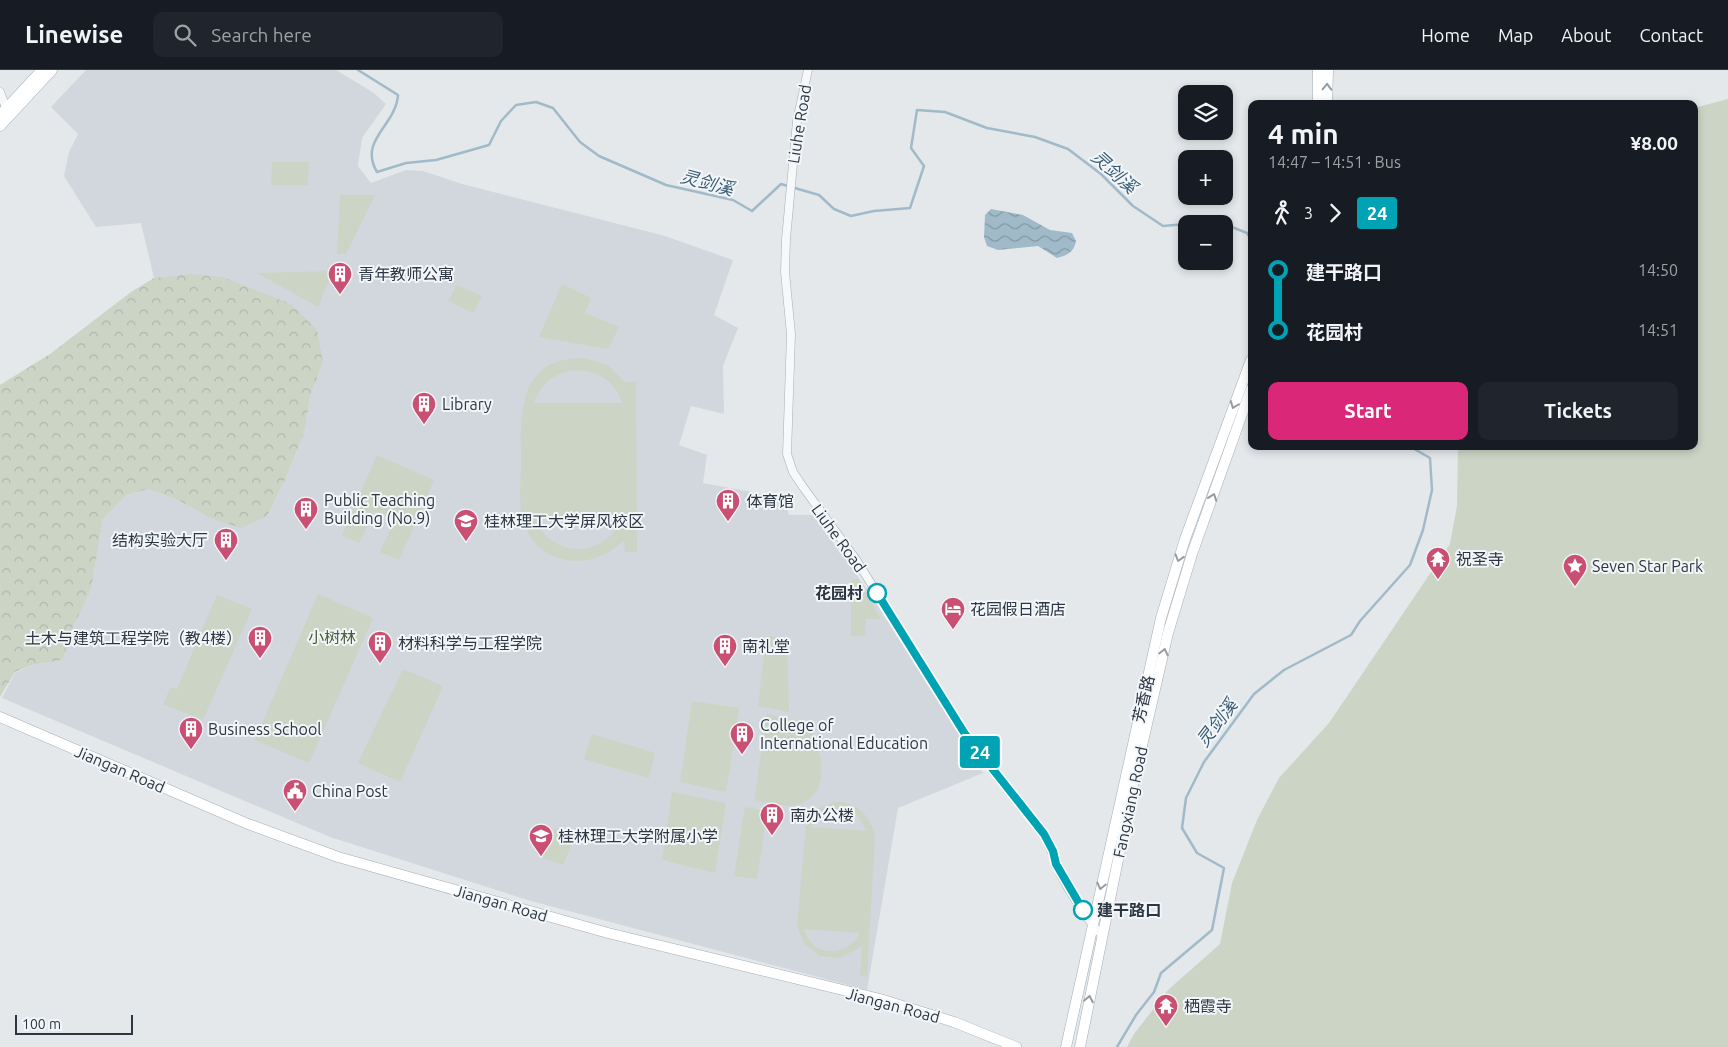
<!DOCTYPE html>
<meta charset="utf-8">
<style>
body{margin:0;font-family:Ubuntu,"Noto Sans SC",sans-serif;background:#20242c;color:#f1f3f6;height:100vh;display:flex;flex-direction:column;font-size:19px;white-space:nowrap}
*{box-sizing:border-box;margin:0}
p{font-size:16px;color:#9ea1a6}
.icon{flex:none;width:28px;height:28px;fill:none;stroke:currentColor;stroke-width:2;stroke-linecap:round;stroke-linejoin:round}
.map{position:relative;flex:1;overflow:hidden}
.details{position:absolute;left:1248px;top:30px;width:450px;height:350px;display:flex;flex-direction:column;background:#171b24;border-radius:10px;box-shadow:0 2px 8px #0003}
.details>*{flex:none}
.badge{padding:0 10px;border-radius:4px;font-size:18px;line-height:32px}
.tools{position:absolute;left:1178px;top:15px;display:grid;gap:10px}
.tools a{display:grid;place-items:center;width:55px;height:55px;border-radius:10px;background:#171b24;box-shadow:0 2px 8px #0003;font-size:25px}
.scale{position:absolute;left:15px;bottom:12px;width:118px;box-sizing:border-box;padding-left:5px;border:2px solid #2c3743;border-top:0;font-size:14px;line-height:18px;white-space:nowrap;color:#2c3743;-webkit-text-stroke:4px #f3f6f8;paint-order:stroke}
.map>.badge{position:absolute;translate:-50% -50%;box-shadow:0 0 0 2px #fff}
.legs{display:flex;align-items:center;gap:8px;height:55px;padding:0 20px;font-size:16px}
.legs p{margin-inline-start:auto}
.headline{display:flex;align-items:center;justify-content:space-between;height:85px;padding:0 20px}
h1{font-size:28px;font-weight:600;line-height:38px}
.primary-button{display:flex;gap:10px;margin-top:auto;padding:10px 20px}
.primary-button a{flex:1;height:58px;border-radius:10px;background:#db2777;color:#fff;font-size:20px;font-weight:600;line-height:58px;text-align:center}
.primary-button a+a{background:#20242c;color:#f1f3f6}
ul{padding:0 20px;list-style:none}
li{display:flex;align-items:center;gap:18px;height:60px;font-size:19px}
li i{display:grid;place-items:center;width:8px;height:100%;margin:0 6px;background:currentColor}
li i::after{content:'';width:12px;height:12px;margin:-6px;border:4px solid;border-radius:50%;background:#171b24}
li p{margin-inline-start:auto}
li:first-child i{background:linear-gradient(#0000 50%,currentColor 0)}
li:last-child i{background:linear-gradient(currentColor 50%,#0000 0)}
header{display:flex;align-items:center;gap:30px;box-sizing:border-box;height:70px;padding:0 25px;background:#171b24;border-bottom:1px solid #363941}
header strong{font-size:24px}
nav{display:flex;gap:28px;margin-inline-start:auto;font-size:18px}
.search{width:350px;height:45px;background:#20242c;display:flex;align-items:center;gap:12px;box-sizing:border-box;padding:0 18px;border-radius:10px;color:#9ea1a6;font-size:19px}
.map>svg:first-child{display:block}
.built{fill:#d2d7dd}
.forest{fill:url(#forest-crowns)}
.park{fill:#cbd4c5;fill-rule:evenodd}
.water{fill:url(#water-waves)}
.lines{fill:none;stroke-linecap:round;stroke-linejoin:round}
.stream{stroke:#a1bac9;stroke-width:2.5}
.minor-casing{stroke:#a9afb5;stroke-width:9}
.major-casing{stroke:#a3aeb6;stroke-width:11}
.minor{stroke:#f6f8f9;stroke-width:8}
.major{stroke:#fff;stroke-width:10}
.oneway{stroke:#969ba1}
.line-1-casing{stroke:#fff;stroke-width:11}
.line-1{stroke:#00a3b4;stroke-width:8}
.stop-1-dot{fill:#fff;stroke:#00a3b4;stroke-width:2.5}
.labels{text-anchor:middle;stroke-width:4;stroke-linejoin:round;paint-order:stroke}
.street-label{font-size:16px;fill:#2c3743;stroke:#f3f6f8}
.poi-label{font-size:16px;fill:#2c3743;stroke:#f3f6f8;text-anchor:start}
.stop-label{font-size:16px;font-weight:bold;fill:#2c3743;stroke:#f3f6f8;text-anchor:end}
.park-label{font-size:16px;fill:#465e3a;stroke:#f3f6f8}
.water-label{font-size:18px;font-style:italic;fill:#385c75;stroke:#f3f6f8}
</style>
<header>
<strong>Linewise</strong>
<div class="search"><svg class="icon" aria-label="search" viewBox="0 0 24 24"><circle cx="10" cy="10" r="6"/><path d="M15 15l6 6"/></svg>Search here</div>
<nav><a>Home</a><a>Map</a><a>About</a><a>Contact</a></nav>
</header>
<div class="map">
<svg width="1728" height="977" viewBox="0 0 1728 977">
<defs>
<pattern id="forest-crowns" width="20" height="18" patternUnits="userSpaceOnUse" patternTransform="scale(1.25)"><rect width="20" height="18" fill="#cbd4c5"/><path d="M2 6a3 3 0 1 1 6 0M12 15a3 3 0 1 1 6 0" fill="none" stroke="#aeb7aa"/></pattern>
<pattern id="water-waves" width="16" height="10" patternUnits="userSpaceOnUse" patternTransform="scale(1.25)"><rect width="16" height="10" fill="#a1bac9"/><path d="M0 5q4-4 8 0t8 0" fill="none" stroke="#8398a5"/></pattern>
</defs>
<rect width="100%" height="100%" fill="#e4e8eb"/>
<!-- built -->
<polygon class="built" points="86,0 336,0 374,23 386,34 362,68 358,96 371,113 406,100 423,101 462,114 665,166 733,190 714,245 738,258 723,296 724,344 691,336 679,375 707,385 703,413 784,428 789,445 813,445 871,525 983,703 898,738 867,920 531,831 330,767 2,628 15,603 31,595 63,590 71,561 91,520 103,449 127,425 148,419 178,430 210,448 267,446 286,408 305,360 310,327 323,292 189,204 154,208 141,153 96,157 64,106 69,82 78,64 51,37"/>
<!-- forest -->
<polygon class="forest" points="189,204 222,207 291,234 317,260 323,292 310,327 305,360 286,408 267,446 241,458 210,448 178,430 148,419 127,425 103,449 91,520 71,561 63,590 31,595 15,602 0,627 0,315 50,284 131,222 154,208"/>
<!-- park -->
<g class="park">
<polygon points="1728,29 1728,977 1127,977 1134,964 1168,920 1220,874 1232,813 1257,750 1279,708 1329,653 1450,474 1457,436 1458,376 1694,376 1694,38"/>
<polygon points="272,92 309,92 308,115 271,115"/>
<polygon points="340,125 375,125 346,184 337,184"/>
<polygon points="333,201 318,237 257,203"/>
<polygon points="562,214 591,228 585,243 619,257 608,279 539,267"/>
<polygon points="457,215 482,226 473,243 448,231"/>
<path d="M584,288l24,7 17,17h11l1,170h-12l-1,-12c-28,30 -79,29 -98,-11 -9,-20 -5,-44 -5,-64 0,-49 -5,-108 63,-107zM574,300c23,0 42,11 48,33h-88c6,-19 21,-30 40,-33zM535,449h87c-18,40 -70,40 -87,0z"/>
<polygon points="377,385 434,410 399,490 380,482 395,449 375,441 359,473 342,465"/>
<polygon points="858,509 881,549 866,549 865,566 851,566 851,511"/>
<polygon points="318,524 373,548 309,693 255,670"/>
<polygon points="217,525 252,539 203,650 163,634 171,617 177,619"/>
<polygon points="766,566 787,568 789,642 758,636"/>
<polygon points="403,599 443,616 400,712 358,693"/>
<polygon points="692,631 739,638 726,722 680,712"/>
<path d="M767,644l29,7 14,6c13,27 23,72 -18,79 -11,1 -27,-5 -38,-6z"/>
<polygon points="592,664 655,683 649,708 584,689"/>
<polygon points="672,722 726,733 715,803 662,790"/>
<path d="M835,732c22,0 35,13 40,34l-8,141 -7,-1 2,-30 -22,12 -20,-2 -16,-12 -7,-18 9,-101 11,-16zM840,739l18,7 9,15 -56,-4 12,-14zM804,859l56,4c-13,25 -48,25 -56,-4z"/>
<polygon points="745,737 767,741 757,809 734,806"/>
<polygon points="555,758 575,766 563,795 543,788"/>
</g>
<!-- water -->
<path class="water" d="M991,139l32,6 27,15 22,3 4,8c-2,11 -8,14 -19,17l-19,-12 -40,4 -11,-4 -3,-9 1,-22z"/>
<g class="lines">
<!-- stream -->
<g class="stream">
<path d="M358,0l40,25c-2,31 -40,45 -21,77l29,-9 30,-3 53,-15 12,-24 15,-16 20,-3 17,6 27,34 19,14 67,29 67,15 19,11 29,-27 38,11 15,14 17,7 23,-5 36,-3 14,-42 -13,-18 6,-38 28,2 42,16 48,9 33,12 33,25 32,32 30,20 23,-2"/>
<polyline points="1195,154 1223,154"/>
<polyline points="1224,154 1247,163 1251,169"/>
<polyline points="1117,977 1136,945 1154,922 1161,903 1212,860 1224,798 1197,783 1182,758 1186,728 1204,692 1254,624 1284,600 1351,565 1360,551 1410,495 1423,460 1432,420 1430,388 1409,376"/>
</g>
<defs>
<g id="minor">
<path d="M808,0l-11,51 -11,118 -1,33 6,62 -4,120 6,18 10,15 54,74 108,173 79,100c5,10 8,18 12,29 6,18 32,59 46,72"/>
<polyline points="0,22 8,43"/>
</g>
<g id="major">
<polyline points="1318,34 1318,0"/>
<polyline points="1327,34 1328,0"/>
<polyline points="0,45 42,0"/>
<polyline points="0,56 52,0"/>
<polyline points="0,647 248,754 338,787 608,863 880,929 954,952 1016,977"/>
<polyline points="1066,977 1161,548 1185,469 1251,290"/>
<polyline points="1080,977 1135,706 1168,563 1192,484 1251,319"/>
</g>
</defs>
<!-- minor casing -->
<use href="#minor" class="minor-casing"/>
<!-- major casing -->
<use href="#major" class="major-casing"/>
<!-- minor -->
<use href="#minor" class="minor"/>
<!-- major -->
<use href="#major" class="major"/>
</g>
<!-- one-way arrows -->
<defs><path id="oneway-chevron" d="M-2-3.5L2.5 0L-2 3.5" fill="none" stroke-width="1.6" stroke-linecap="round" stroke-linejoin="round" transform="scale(1.25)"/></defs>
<g class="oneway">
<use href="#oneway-chevron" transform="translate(1327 17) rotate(-88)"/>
<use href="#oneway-chevron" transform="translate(1234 335) rotate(111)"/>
<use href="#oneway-chevron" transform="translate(1213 427) rotate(-70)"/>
<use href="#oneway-chevron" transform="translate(1179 488) rotate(107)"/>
<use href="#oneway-chevron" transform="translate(1164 582) rotate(-77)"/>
<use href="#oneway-chevron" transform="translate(1101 816) rotate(103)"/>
<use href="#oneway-chevron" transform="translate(1089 929) rotate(-79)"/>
</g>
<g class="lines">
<defs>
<polyline id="line-1" points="877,523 965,664 1044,764 1053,781 1056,794 1083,840"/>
</defs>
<!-- line-1 casing -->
<use href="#line-1" class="line-1-casing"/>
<!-- line-1 -->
<use href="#line-1" class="line-1"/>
</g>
<!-- icons -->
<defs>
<symbol id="building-pin" viewBox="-11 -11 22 30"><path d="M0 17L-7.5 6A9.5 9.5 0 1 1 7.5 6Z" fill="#c95073" stroke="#f3f6f8"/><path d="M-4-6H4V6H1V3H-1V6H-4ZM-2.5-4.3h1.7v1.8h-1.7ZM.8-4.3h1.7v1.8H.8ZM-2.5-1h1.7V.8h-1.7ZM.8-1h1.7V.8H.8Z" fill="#fff"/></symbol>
<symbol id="university-pin" viewBox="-11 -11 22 30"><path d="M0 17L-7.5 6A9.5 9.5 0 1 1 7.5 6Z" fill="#c95073" stroke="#f3f6f8"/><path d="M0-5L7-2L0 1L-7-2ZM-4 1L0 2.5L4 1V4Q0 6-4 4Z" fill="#fff"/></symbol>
<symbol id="temple-pin" viewBox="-11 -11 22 30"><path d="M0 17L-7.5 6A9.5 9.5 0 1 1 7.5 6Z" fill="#c95073" stroke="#f3f6f8"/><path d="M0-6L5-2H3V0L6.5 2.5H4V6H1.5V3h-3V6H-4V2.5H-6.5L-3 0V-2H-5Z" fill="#fff"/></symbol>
<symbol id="sight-pin" viewBox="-11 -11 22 30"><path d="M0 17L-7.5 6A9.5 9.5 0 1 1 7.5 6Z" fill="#c95073" stroke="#f3f6f8"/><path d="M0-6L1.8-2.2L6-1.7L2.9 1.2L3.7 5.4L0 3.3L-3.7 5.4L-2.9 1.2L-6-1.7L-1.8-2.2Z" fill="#fff"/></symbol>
<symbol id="hotel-pin" viewBox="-11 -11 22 30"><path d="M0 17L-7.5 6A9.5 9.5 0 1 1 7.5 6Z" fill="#c95073" stroke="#f3f6f8"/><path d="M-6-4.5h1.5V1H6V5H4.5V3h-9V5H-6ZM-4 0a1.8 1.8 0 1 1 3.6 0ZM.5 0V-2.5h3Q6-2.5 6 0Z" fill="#fff"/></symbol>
<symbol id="civic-pin" viewBox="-11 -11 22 30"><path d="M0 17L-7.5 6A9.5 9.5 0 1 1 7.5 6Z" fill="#c95073" stroke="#f3f6f8"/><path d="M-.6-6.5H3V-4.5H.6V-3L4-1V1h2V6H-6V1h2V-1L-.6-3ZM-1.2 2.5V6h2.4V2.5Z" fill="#fff"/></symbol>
<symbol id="school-pin" viewBox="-11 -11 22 30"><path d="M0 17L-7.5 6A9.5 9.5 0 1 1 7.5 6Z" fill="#c95073" stroke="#f3f6f8"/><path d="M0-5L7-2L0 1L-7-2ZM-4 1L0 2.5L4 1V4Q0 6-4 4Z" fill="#fff"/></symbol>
</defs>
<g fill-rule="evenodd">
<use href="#building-pin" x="326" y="190" width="28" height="38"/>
<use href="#building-pin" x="410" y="320" width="28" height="38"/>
<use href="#building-pin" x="714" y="417" width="28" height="38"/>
<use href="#building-pin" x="292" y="425" width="28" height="38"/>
<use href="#university-pin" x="452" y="437" width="28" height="38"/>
<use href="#building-pin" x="212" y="456" width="28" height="38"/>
<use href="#temple-pin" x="1424" y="475" width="28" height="38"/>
<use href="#sight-pin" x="1561" y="482" width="28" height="38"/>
<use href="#hotel-pin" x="939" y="525" width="28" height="38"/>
<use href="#building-pin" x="246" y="554" width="28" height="38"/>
<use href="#building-pin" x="366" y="559" width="28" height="38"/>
<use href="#building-pin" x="711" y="562" width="28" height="38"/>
<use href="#building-pin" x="177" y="645" width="28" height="38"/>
<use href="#building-pin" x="728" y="650" width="28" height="38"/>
<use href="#civic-pin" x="281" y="707" width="28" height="38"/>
<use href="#building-pin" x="758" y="731" width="28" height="38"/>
<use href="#school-pin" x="527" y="752" width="28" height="38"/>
<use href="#temple-pin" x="1152" y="922" width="28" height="38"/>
</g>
<!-- markers -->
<g class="stop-1-dot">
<circle cx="877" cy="523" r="9"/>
<circle cx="1083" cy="840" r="9"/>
</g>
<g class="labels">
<!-- street labels -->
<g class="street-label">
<text transform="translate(799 54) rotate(-81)" y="6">Liuhe Road</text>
<text transform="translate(839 468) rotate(54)" y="6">Liuhe Road</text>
<text transform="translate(1143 629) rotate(-77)" y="6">芳香路</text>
<text transform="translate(120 699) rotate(23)" y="6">Jiangan Road</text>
<text transform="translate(1130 732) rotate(-78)" y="6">Fangxiang Road</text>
<text transform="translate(501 833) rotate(16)" y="6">Jiangan Road</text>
<text transform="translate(893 935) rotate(15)" y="6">Jiangan Road</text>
</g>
<!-- poi labels -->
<g class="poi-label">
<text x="358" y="210">青年教师公寓</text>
<text x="442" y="340">Library</text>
<text x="324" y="436">Public Teaching<tspan x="324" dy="18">Building (No.9)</tspan></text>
<text x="746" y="437">体育馆</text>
<text x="484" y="457">桂林理工大学屏风校区</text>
<text x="208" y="476" text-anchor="end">结构实验大厅</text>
<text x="1456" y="495">祝圣寺</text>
<text x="1592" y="502">Seven Star Park</text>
<text x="970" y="545">花园假日酒店</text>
<text x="242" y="574" text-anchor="end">土木与建筑工程学院（教4楼）</text>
<text x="398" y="579">材料科学与工程学院</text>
<text x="742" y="582">南礼堂</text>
<text x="760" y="661">College of<tspan x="760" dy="18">International Education</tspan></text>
<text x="208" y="665">Business School</text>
<text x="312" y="727">China Post</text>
<text x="790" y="751">南办公楼</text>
<text x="558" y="772">桂林理工大学附属小学</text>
<text x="1184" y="942">栖霞寺</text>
</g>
<!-- stop labels -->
<g class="stop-label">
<text x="863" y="529">花园村</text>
<text x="1097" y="846" text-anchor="start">建干路口</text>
</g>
<!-- park labels -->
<g class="park-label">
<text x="332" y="573">小树林</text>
</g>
<!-- water labels -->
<g class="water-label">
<text transform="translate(1114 102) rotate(42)" y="6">灵剑溪</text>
<text transform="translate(707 113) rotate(15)" y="6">灵剑溪</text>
<text transform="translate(1217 653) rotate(-53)" y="6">灵剑溪</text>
</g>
</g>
</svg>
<div class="tools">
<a><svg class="icon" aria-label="layers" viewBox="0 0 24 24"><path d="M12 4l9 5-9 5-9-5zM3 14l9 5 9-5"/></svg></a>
<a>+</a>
<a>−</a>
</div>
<div class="scale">100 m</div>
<b class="badge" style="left:980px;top:682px;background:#00a3b4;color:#fff">24</b>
<section class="details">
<div class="headline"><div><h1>4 min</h1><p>14:47 – 14:51 · Bus</p></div><b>¥8.00</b></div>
<div class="legs"><svg class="icon" aria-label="walk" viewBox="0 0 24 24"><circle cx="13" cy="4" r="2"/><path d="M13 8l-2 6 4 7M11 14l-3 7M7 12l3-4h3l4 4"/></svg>3<svg class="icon" aria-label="forward" viewBox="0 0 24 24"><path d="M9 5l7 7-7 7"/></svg><b class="badge" style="background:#00a3b4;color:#fff">24</b></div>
<ul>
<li><i style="color:#00a3b4"></i><b>建干路口</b><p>14:50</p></li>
<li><i style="color:#00a3b4"></i><b>花园村</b><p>14:51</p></li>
</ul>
<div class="primary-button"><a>Start</a><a>Tickets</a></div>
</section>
</div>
